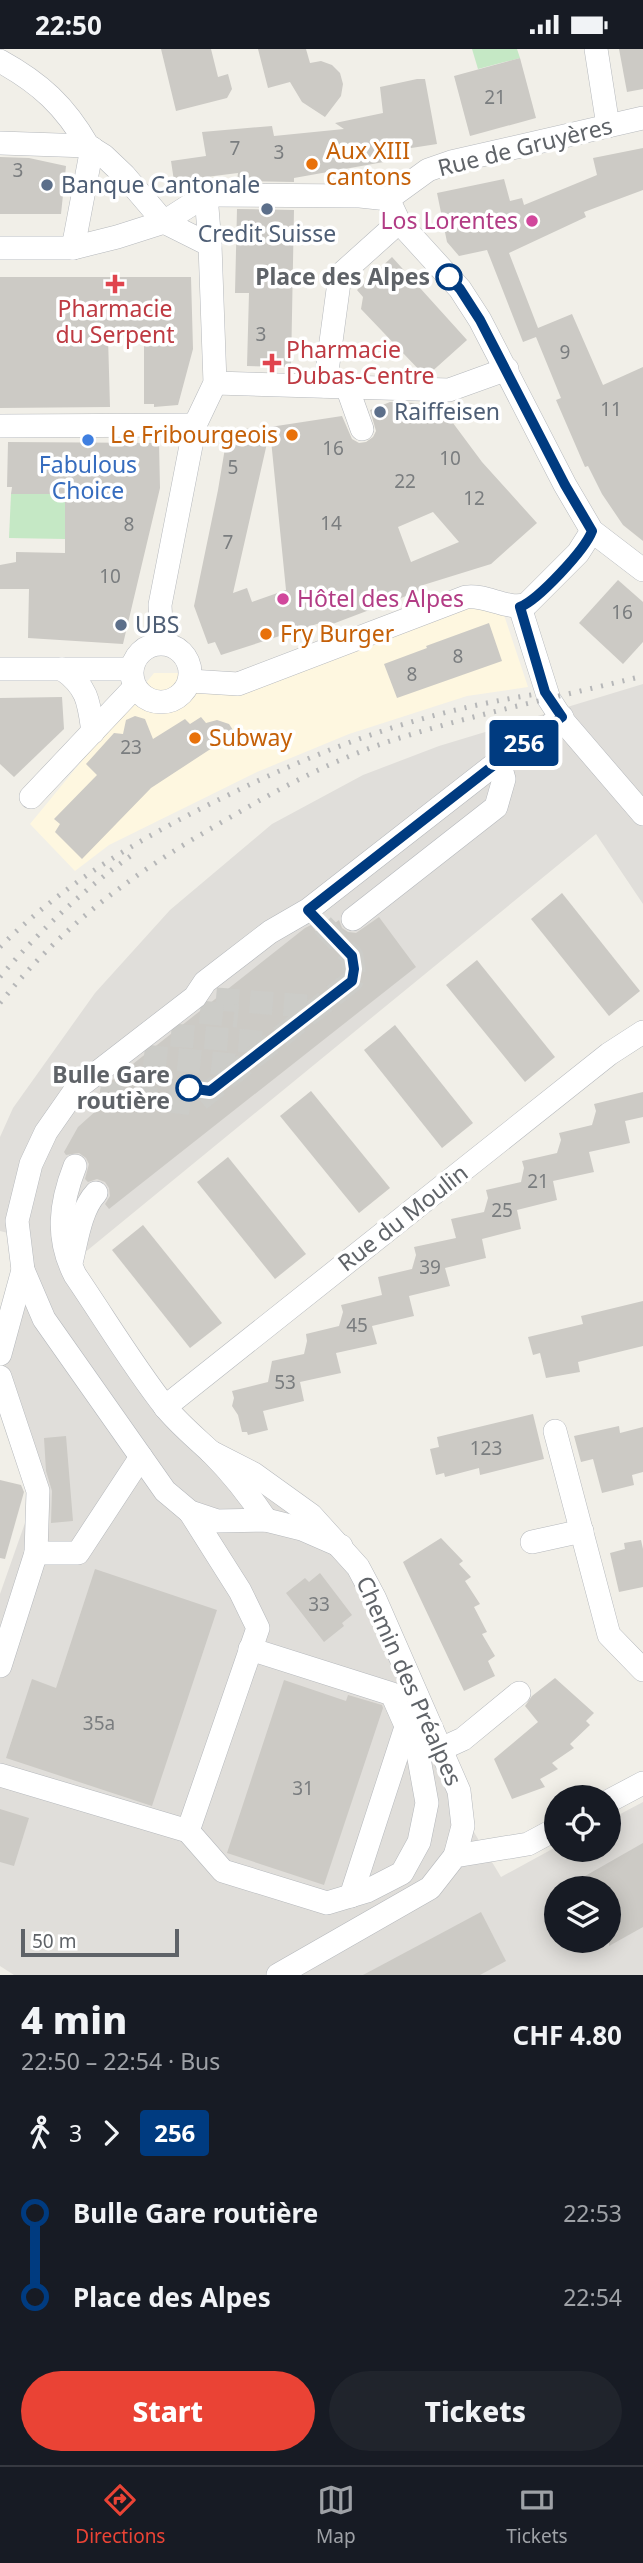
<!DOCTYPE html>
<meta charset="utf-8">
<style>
body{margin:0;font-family:"Noto Sans",sans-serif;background:#20242c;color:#f1f3f6;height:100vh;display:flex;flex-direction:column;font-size:26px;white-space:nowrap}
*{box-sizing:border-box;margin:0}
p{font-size:23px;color:#9ea1a6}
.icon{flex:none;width:38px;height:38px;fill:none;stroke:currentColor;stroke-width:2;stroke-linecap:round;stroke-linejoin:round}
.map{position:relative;height:1926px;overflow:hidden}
.details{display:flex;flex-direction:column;background:#171b24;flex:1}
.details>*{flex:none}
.badge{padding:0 14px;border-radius:5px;font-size:24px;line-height:46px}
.tools{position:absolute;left:544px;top:1736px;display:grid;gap:14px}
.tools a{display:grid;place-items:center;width:77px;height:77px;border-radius:50%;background:#171b24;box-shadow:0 4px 18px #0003;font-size:35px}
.scale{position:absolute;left:21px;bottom:18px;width:158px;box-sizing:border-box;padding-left:7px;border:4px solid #5f6368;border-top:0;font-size:19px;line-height:24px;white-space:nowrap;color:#5f6368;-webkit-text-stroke:5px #fff;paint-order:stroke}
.map>.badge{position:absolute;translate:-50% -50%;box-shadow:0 0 0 4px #fff}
.legs{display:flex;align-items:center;gap:10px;height:77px;padding:0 21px;font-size:23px}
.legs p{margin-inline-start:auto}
.overview{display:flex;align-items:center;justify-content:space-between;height:119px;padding:0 21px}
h1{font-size:38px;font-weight:800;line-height:52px}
.cta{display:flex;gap:14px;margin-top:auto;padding:14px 21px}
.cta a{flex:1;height:80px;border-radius:42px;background:#ea4335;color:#fff;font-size:28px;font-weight:800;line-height:80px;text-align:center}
.cta a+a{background:#20242c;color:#f1f3f6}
ul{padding:0 21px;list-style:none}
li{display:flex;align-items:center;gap:24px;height:84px;font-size:26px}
li i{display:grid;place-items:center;width:10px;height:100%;margin:0 9px;background:currentColor}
li i::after{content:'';width:18px;height:18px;margin:-9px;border:5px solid;border-radius:50%;background:#171b24}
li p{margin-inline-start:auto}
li:first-child i{background:linear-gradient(#0000 50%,currentColor 0)}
li:last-child i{background:linear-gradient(currentColor 50%,#0000 0)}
.status{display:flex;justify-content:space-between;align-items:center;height:49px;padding:0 35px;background:#171b24;direction:ltr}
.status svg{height:19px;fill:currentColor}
.tab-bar{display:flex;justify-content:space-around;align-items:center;height:98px;border-top:2px solid #363941;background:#171b24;font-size:19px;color:#9ea1a6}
.tab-bar a{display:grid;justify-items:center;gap:4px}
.tab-bar .active{color:#ea4335}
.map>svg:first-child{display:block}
.commercial{fill:#fef7e0}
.industrial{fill:#e0deda;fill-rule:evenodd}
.green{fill:#c5e8c5}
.building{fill:#cccac5;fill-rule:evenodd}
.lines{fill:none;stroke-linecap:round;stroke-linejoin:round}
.minor-tunnel{stroke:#ccccc8;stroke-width:23;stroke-dasharray:23 11;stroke-linecap:butt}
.minor-casing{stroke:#b5b8bc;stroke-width:24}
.minor{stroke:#fff;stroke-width:23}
.rail{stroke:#b6b7b8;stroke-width:5;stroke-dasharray:2 9;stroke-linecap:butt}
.line-1-casing{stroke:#fff;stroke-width:16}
.line-1{stroke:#003b80;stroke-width:10}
.food-dot{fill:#e8710a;stroke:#fff;stroke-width:2.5}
.service-dot{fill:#5c6f8a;stroke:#fff;stroke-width:2.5}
.hotel-dot{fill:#d1479c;stroke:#fff;stroke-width:2.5}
.stop-1-dot{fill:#fff;stroke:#003b80;stroke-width:3.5}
.health-dot{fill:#e0444e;stroke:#fff;stroke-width:2.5}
.shop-dot{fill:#3f7fe0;stroke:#fff;stroke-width:2.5}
.labels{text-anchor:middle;stroke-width:7;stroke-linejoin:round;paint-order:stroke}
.number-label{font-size:19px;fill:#7a7d7f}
.street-label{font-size:23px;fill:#5f6368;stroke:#fff}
.food-label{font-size:23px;fill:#c56008;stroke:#fff;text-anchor:start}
.service-label{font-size:23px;fill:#4e5e75;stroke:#fff;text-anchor:start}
.hotel-label{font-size:23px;fill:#b23c85;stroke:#fff;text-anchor:end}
.stop-label{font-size:23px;font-weight:bold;fill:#5f6368;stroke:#fff;text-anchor:end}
.health-label{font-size:23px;fill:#be3a42;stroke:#fff}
.shop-label{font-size:23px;fill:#366cbe;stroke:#fff}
</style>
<div class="status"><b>22:50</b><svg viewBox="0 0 49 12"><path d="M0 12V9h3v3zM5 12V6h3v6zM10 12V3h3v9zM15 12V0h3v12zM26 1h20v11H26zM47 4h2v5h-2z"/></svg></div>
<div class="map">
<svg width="643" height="1926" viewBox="0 0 643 1926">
<rect width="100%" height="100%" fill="#f1efe8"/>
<!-- commercial -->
<polygon class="commercial" points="479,538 502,560 528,638 467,647 349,685 257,723 109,796 75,822 30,775 154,624 238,624"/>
<!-- industrial -->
<path class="industrial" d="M643,635v220l-47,-70 -524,429 139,189 96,72 68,75 88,215 38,63 55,-30v3h53v-30l34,-18v173h-629l-14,-9v-372l38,-108 -38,-105v-53l17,-66 -5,-28 -12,-3v-94l13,-29 82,-115 75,-83 102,-86 91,-49 76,-29zM556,1839h53v53h-53z"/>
<!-- green -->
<g class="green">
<polygon points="472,0 517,0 520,9 478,20"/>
<polygon points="11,445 65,445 65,490 9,489"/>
</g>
<!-- building -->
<g class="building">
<polygon points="161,0 211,0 218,28 228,25 232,40 227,49 176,62"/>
<polygon points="258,0 306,0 310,14 321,12 332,16 340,24 343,35 341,47 325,68 302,53 290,33 268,39"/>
<polygon points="619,0 643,0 643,40 627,43"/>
<polygon points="520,9 536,69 470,87 454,27"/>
<polygon points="417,30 425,30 437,95 392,102 395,111 294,129 294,133 237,132 238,124 174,132 171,112 206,107 202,83 272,77 274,87 344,80 335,74 383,64 380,38"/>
<polygon points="643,99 643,141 584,163 586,168 509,204 538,279 572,265 603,336 643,318 643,492 623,476 602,445 588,417 585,418 556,351 561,349 536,288 523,293 487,201 459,207 447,193 437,144 504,130 510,152 522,149 524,156 597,126 593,109"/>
<polygon points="0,108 29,109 66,117 61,165 0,165"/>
<polygon points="237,160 294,161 291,318 247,317 249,244 235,244"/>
<polygon points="392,208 467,291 428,326 424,326 361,260 363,248 357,241"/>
<polygon points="0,228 191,228 193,300 178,356 154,358 154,355 144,355 144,287 108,288 110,358 0,359"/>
<path d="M390,353l24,1 20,5 19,15 29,39 55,61 -46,41 -71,22 2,4 -100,38 -2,-5 -99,32 -6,-13 -7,2 -14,-38 24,-116 10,-60 42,-3 72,-11 10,23 7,4 7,-1 7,-5 3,-6 -6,-21zM270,381l16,160 -34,12 -5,-14 -14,5zM433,463l26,30 -48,20 -13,-35z"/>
<polygon points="8,393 159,394 160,439 123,595 28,589 29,540 0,540 0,516 16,513 16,503 65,504 65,445 11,445 12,438 7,438"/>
<polygon points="618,531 643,553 643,593 623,615 579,574"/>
<polygon points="489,574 502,612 397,649 384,615 427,599 426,597"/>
<polygon points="62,648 64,680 14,728 0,715 0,649"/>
<polygon points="135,667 145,670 153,690 185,670 190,675 201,668 206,674 217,671 229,675 235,684 151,739 82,810 55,783 60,775 54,770 97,726 86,715 114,684 123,685 126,671"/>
<polygon points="562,844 640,942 609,967 531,870"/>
<polygon points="379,868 416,918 109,1160 105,1155 110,1147 109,1139 105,1133 97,1130 88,1133 85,1130 89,1115 86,1109 79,1104 66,1106 64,1103 78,1078 108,1051 100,1041 305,879 311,876 319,886 339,871 342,879 348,883 356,884"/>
<polygon points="477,911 555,1008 525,1033 446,936"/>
<polygon points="395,976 473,1074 442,1099 364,1001"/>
<polygon points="311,1042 390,1139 359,1164 280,1067"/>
<polygon points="643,1043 643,1068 625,1072 630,1094 589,1103 594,1123 553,1132 557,1151 517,1161 521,1180 482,1190 486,1209 445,1219 450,1237 409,1247 414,1267 372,1277 377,1295 336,1304 341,1324 300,1333 304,1352 263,1362 268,1381 248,1386 247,1383 242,1383 238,1366 232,1357 234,1349 232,1342 268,1333 272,1312 304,1305 307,1292 306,1285 339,1277 343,1263 341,1256 382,1246 378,1228 412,1220 416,1206 414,1198 456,1189 451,1170 484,1163 488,1149 486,1141 521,1133 524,1119 522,1112 557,1104 561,1091 559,1084 592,1076 596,1062 594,1055"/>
<polygon points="228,1108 306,1205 275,1230 197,1133"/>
<polygon points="143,1176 222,1274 190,1299 112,1201"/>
<polygon points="643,1252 643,1297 578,1313 580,1323 546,1329 540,1304 533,1306 528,1288 583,1275 581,1267"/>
<polygon points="533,1365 544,1410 480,1426 479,1419 445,1428 444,1424 436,1426 430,1400 439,1398 437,1388"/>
<polygon points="619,1377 620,1384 643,1378 643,1423 632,1426 634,1436 602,1444 593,1410 581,1413 574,1387"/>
<polygon points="66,1387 73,1472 51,1474 52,1442 46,1422 44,1389"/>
<polygon points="0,1431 21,1436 24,1443 5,1510 0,1509"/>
<polygon points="441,1489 463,1512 459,1515 471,1528 465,1532 480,1555 474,1558 487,1583 482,1585 495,1607 488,1612 495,1627 464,1642 403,1513"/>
<polygon points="641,1491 643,1500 643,1538 619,1543 610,1504 625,1500 624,1494"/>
<polygon points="95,1520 217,1561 152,1757 6,1709 32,1630 56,1639"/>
<polygon points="320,1524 352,1566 342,1574 344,1577 324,1593 286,1544 305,1529 309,1533"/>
<polygon points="555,1629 594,1664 586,1672 590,1676 570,1695 574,1699 552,1714 558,1720 540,1730 545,1738 512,1750 494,1710 538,1673 525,1657 532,1647"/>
<polygon points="284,1631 346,1652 348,1646 382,1656 383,1659 324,1836 227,1804"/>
<polygon points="0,1760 29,1769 14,1817 0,1813"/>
<polygon points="643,1794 643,1878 609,1897 609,1839 564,1839"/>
<polygon points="481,1863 506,1912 480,1926 363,1926"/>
</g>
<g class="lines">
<!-- minor-tunnel -->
<g class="minor-tunnel">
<polyline points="216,950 319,958"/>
<polyline points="200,963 238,967"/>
<polyline points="171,986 273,994"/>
<polyline points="144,1007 242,1017"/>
<polyline points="100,1043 194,1055 352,932 354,921 352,907 308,861"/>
</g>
<defs>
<g id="minor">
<polyline points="596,0 608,77"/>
<path d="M0,12c40,22 65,45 88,85"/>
<polyline points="0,94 88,97 104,107 124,126 164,173 210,196"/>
<polyline points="206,146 360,147 388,150 428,121 451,113 643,69"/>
<polyline points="388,150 399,173 460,240 480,271 565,436 592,482 643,521"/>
<polyline points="0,199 73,199 117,188 164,173 206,146"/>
<polyline points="73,199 92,99"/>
<polyline points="215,334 449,341 507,320"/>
<polyline points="325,337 340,226 399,173"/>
<polyline points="347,338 362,380"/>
<polyline points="0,377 195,376"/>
<polyline points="520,558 549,650 564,673 643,765"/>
<polyline points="162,594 160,556 195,376 215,334 210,196 206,146"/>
<circle cx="161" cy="624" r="29"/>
<polyline points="0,620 132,620"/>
<path d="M62,620c26,18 27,34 31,63"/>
<path d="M190,632l48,3 228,-87c20,-3 42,14 61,7l51,-51 14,-22"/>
<polyline points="31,748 135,638"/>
<polyline points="353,870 496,758 504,730 499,712"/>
<path d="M75,1117c-15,38 -19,72 0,109 30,44 58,91 91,133 14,17 30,30 46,45 20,20 38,43 54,67"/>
<path d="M72,1210c5,-21 9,-50 24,-66"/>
<polyline points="0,1305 23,1221"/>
<polyline points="0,1328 38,1442 36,1504"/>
<polyline points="165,1358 609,1005 643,983"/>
<polyline points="555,1382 609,1586 643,1621"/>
<polyline points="211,1403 254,1425 311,1466 358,1518 375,1550 459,1742 463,1777 455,1807"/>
<polyline points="532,1493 582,1482"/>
<polyline points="341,1497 302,1480 266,1471 217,1472 190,1463 165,1442 44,1270 23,1221 17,1172 31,1115 46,1083 76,1040 195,948 205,933 270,883 308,861 499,712 562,668"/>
<polyline points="0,1617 36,1504 78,1504 141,1408"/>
<polyline points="441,1700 463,1690 519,1644"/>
<polyline points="0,1726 188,1782 258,1579 240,1542 190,1463"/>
<polyline points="609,1752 643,1734"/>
<polyline points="188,1782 223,1822 327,1854 367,1842 402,1824 419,1793 427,1754 418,1704 392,1645 250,1600"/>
<polyline points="351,1847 406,1678"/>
<polyline points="278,1926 430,1839 455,1807 528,1795 556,1780"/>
</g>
</defs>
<!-- minor casing -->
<use href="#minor" class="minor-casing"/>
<!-- minor -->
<use href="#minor" class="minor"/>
<!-- rail -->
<g class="rail">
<path d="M0,898c64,-64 139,-108 220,-148 105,-52 200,-87 317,-105"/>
<path d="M0,928c40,-47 85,-89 136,-125"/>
<path d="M0,954c67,-83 138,-133 229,-185 51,-30 102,-57 158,-76 83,-27 171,-45 256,-66"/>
</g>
</g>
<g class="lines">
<defs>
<path id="line-1" d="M189,1039l21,3 142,-110 2,-12 -2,-13 -44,-46 191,-149 63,-44 -17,-25 -25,-85c18,-7 65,-57 72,-76l-27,-46 -85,-165 -20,-31 -11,-12"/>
</defs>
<!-- line-1 casing -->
<use href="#line-1" class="line-1-casing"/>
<!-- line-1 -->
<use href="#line-1" class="line-1"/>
</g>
<!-- markers -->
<g class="food-dot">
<circle cx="312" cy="115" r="7"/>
<circle cx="292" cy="386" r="7"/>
<circle cx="266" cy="585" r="7"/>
<circle cx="195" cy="689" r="7"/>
</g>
<g class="service-dot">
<circle cx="47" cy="136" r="7"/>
<circle cx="267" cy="160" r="7"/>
<circle cx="380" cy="363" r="7"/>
<circle cx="121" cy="576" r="7"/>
</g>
<g class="hotel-dot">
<circle cx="532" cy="172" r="7"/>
<circle cx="283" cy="550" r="7"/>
</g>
<g class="stop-1-dot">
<circle cx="449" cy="228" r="12"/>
<circle cx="189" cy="1039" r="12"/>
</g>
<g class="health-dot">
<path d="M111.5 224.5h7v7h7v7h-7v7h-7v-7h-7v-7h7z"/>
<path d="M268.5 303.5h7v7h7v7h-7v7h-7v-7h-7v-7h7z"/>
</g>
<circle class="shop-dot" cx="88" cy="391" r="7"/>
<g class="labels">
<!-- number labels -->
<g class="number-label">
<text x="495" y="55">21</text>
<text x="235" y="106">7</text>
<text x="279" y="110">3</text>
<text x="18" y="128">3</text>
<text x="261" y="292">3</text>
<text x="565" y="310">9</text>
<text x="611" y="367">11</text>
<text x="333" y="406">16</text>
<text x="450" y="416">10</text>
<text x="233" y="425">5</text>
<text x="405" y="439">22</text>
<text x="474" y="456">12</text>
<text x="331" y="481">14</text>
<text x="129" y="482">8</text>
<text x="228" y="500">7</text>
<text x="110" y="534">10</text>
<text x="622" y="570">16</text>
<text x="458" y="614">8</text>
<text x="412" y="632">8</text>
<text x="131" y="705">23</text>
<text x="538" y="1139">21</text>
<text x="502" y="1168">25</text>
<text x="430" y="1225">39</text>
<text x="357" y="1283">45</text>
<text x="285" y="1340">53</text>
<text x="486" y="1406">123</text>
<text x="319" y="1562">33</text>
<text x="99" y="1681">35a</text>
<text x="303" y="1746">31</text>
</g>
<!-- street labels -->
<g class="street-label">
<text transform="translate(525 98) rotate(-14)" y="8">Rue de Gruyères</text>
<text transform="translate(403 1169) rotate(-38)" y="8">Rue du Moulin</text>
<text transform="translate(409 1632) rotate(66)" y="8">Chemin des Préalpes</text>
</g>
<!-- food labels -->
<g class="food-label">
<text x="326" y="110">Aux XIII<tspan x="326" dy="26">cantons</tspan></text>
<text x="278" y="394" text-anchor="end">Le Fribourgeois</text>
<text x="280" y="593">Fry Burger</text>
<text x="209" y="697">Subway</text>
</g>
<!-- service labels -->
<g class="service-label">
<text x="61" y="144">Banque Cantonale</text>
<text x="267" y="193" text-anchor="middle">Credit Suisse</text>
<text x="394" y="371">Raiffeisen</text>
<text x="135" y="584">UBS</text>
</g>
<!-- hotel labels -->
<g class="hotel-label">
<text x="518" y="180">Los Lorentes</text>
<text x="297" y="558" text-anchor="start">Hôtel des Alpes</text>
</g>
<!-- stop labels -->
<g class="stop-label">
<text x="430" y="236">Place des Alpes</text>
<text x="170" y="1034">Bulle Gare<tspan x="170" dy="26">routière</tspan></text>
</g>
<!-- health labels -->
<g class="health-label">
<text x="115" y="268">Pharmacie<tspan x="115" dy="26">du Serpent</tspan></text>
<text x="286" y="309" text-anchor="start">Pharmacie<tspan x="286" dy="26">Dubas-Centre</tspan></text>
</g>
<!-- shop labels -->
<g class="shop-label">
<text x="88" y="424">Fabulous<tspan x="88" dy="26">Choice</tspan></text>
</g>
</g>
</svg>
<div class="tools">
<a><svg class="icon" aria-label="locate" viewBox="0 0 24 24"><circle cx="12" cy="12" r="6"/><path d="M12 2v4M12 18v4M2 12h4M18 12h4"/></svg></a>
<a><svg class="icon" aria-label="layers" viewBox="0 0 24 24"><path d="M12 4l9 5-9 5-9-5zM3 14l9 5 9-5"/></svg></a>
</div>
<div class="scale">50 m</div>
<b class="badge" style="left:524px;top:694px;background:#003b80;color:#fff">256</b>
</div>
<section class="details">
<div class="overview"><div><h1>4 min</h1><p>22:50 – 22:54 · Bus</p></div><b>CHF 4.80</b></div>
<div class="legs"><svg class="icon" aria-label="walk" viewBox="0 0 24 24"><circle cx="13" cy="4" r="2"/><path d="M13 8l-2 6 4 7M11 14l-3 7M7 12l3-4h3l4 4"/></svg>3<svg class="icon" aria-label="forward" viewBox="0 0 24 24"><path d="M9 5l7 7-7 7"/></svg><b class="badge" style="background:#003b80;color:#fff">256</b></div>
<ul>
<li><i style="color:#003b80"></i><b>Bulle Gare routière</b><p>22:53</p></li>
<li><i style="color:#003b80"></i><b>Place des Alpes</b><p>22:54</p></li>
</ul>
<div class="cta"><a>Start</a><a>Tickets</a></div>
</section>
<nav class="tab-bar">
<a class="active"><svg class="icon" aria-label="directions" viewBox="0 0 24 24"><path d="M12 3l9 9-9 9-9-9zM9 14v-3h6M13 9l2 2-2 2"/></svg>Directions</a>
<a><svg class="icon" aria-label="map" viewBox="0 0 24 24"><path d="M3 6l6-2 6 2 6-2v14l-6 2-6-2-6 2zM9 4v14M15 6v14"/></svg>Map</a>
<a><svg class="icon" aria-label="tickets" viewBox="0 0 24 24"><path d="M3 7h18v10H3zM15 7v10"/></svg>Tickets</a>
</nav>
